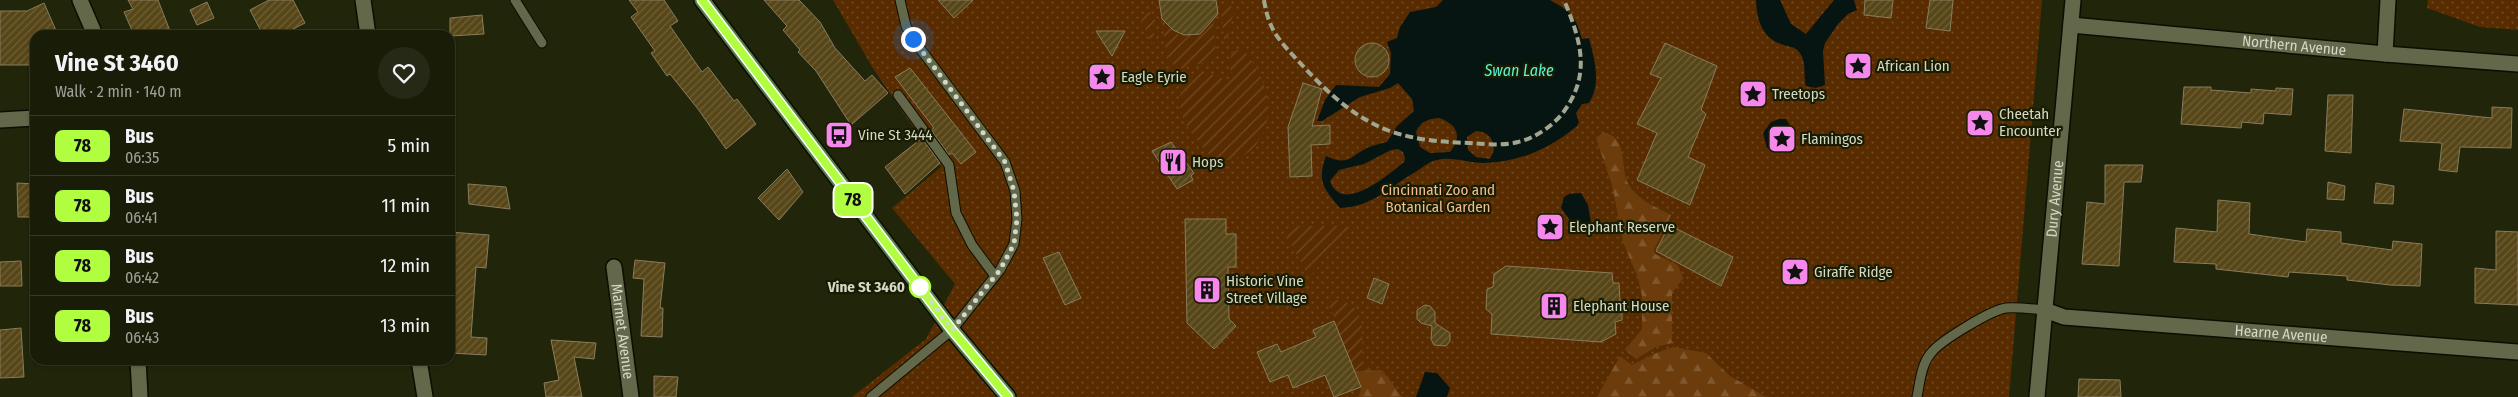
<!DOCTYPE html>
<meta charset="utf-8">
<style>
body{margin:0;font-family:"Fira Sans Condensed",sans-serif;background:#262915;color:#f1f3f6;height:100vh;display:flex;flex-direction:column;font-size:19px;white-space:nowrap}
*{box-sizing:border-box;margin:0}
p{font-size:16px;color:#9fa19b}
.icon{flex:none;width:28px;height:28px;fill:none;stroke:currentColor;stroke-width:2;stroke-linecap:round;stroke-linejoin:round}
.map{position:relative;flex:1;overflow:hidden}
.drawer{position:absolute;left:30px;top:30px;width:425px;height:335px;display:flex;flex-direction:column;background:#191c07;border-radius:15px;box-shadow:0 1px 4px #0004,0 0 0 1px #373a28}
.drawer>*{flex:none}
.badge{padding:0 10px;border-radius:8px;font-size:18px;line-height:32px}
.you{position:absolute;width:25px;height:25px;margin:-12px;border:4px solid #fff;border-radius:50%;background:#1a73e8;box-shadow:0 0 0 8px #1a73e833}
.map>.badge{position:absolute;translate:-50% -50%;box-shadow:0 0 0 2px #fff}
.round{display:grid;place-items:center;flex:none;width:52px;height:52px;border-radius:26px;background:#262915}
.headline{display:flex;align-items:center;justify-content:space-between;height:85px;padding:0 25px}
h1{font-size:24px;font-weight:700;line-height:38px}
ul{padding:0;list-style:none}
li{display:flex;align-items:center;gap:15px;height:60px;padding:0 25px;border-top:1px solid #373a28}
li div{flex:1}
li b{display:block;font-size:19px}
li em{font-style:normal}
li .badge{min-width:55px;font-weight:700;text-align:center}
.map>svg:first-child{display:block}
.grass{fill:url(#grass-dots)}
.forest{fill:url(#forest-firs)}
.garden{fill:url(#garden-furrows)}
.water{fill:#071512;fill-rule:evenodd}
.building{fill:url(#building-hatch);stroke:#897c5d}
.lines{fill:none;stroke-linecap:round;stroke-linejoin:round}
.lane-casing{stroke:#0b0e00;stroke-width:11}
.street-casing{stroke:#0b0e00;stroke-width:18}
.secondary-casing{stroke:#0b0e00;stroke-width:18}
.lane{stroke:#626849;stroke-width:9}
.street{stroke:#626849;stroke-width:15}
.secondary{stroke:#577e4c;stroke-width:15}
.rail{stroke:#a2a691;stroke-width:4;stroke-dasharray:8 4;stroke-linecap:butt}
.line-casing{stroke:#fff;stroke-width:11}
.line{stroke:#b1fd40;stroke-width:8}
.walk{stroke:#d4d8c7;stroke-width:5;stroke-dasharray:0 9}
.stop-dot{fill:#fff;stroke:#b1fd40;stroke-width:2.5}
.labels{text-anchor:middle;stroke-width:4.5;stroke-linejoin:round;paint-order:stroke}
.street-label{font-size:15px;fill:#d4d8c7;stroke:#181c01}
.poi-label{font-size:15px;fill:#d4d8c7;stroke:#181c01;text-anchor:start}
.park-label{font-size:15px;fill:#f3bc92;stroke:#181c01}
.stop-label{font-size:15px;font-weight:bold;fill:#d4d8c7;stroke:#181c01;text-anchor:end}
.water-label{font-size:16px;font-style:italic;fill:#55f5d3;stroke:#181c01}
</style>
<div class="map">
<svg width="2518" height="397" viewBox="0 0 2518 397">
<defs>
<pattern id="grass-dots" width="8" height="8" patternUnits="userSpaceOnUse" patternTransform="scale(1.25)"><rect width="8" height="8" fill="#582c00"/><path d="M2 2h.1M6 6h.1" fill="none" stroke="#6f4a24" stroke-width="1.8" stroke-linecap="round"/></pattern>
<pattern id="forest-firs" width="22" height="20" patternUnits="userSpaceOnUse" patternTransform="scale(1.25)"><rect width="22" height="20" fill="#6c3c0c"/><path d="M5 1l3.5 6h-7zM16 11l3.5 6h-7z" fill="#80572e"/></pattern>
<pattern id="garden-furrows" width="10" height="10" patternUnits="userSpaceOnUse" patternTransform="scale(1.25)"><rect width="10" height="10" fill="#582c00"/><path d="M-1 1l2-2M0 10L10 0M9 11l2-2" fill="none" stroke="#6f4a24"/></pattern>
<pattern id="building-hatch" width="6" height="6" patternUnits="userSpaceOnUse" patternTransform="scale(1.25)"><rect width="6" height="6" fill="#574618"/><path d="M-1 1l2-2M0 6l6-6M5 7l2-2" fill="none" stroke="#6e6038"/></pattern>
</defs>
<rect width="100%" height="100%" fill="#212509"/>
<!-- grass -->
<g class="grass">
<polygon points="833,0 2042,0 2009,397 852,397 926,339 955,284 892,208 941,167 874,70"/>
<polygon points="2428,0 2518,0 2518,30 2480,27 2427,8"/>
</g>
<!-- forest -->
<g class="forest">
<path d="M1607,133c22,9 12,35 22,52 8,14 28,23 42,30l-17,35 1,4 23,11 5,13 -11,15v50l-16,4 -20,12 -11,-9 17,-21v-33l-4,-18 -15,-36 -11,-57 -16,-47 5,-4z"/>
<polygon points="1673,347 1706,353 1730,376 1766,397 1597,397 1620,356 1632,365 1656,353"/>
<polygon points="1382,370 1402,397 1359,397 1361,387 1354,371"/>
</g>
<!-- garden -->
<g class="garden">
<polygon points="1228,5 1232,7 1234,11 1225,47 1221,11 1224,6"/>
<polygon points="1146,12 1150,12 1155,19 1153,45 1141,20"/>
<polygon points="1162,20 1180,36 1202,33 1202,31 1213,21 1216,52 1207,62 1179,69 1167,60"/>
<path d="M1243,49c23,29 37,65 12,97 -8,9 -21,15 -34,14 -9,0 -15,-9 -20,-15 -18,-21 -30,-43 -13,-68 15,-6 24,-4 39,4l7,-5c-7,-9 -6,-13 -1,-25z"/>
<polygon points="1295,226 1343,226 1347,228 1349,235 1327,255 1313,273 1308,275 1286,235 1288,228"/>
<path d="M1336,300c33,3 25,39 27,63l10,7 -19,1 -25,-67z"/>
</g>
<!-- water -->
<g class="water">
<path d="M1443,0h107c21,12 26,16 32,39l7,-1c5,20 13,45 0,65l-7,1 -6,9 3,9 -2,4c-28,23 -57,36 -94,37 -14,0 -32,-7 -46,-3 -7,1 -14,7 -20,11 -27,15 -44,36 -77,37 -17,-20 -23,-27 -14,-52 22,10 22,2 41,-8 6,-3 13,-4 20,-6l10,-16 17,-15 -2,-12 -14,-16 -8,5 -30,9 -38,24h-5l8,-21 11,-15 43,2 11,-13 1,-21 -4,-11 10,-4 3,-11 10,-15 26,-5zM1439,118c18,6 24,18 11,34l-20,1 -10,-6 -4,-15c5,-11 12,-13 23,-14zM1476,131c13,1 17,7 18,19l-4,9 -14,-2 -8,-7 -1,-13zM1398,149l5,3 2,6 -1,4c-16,13 -62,53 -74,19l9,-11 25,-6 27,-14z"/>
<path d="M1756,0h24l11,24 15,10 28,-34h20l3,10 -9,4 -10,10 -13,19 -2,8 2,34 -9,3 -10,-2c-3,-11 1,-25 -7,-34 -4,-6 -11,-5 -18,-8 -20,-7 -24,-25 -25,-44z"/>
<polygon points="1779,119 1786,119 1792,129 1783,147 1776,150 1767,148 1763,133 1771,122"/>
<polygon points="1581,193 1588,205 1591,223 1572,223 1561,208 1564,197 1569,194"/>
<polygon points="1425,372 1437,373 1450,388 1447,397 1416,397"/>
</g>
<!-- building -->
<g class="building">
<polygon points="128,0 158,0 170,31 160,35 134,35 124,12 133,9"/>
<polygon points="269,0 293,0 305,23 281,35 263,35 250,10"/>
<polygon points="629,0 664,0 678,21 670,26 702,72 708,67 734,101 737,99 756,124 726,149 698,109 670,74 667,76 651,53 655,51 631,17 638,12"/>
<polygon points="764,0 799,0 820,22 835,48 865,81 872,75 888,93 851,125 816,71 798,52 800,50 783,30 787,26"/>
<polygon points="938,0 973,0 954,18"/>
<polygon points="1159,0 1216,0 1218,14 1200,34 1184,35 1173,30 1162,19"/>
<polygon points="1865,0 1893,0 1891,18 1864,15"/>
<polygon points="1930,0 1953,0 1950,31 1926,28"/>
<polygon points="207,2 214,18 197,25 190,10"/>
<polygon points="44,3 58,35 35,35 35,65 0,65 0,11 27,11"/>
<polygon points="482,15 484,34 450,36 450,18"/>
<polygon points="1096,31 1125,31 1112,56"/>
<circle cx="1372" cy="60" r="17"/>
<polygon points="1665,43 1717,66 1701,110 1706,114 1688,157 1705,165 1690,205 1637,180 1657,133 1637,124 1661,78 1650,74"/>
<polygon points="910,68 976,152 961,164 952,153 949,155 931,130 934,128 895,77"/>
<polygon points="1303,83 1322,89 1312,126 1330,125 1330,144 1311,145 1312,176 1290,177 1288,127"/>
<polygon points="2184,87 2211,87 2211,90 2251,93 2251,89 2276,91 2276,88 2293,89 2291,115 2264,113 2263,124 2242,122 2241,128 2181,124"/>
<polygon points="2328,95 2353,95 2351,153 2325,151"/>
<polygon points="2492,107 2512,108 2511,148 2460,147 2457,172 2439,170 2442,143 2400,141 2404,109 2492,118"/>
<polygon points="922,138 940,163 905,194 885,167"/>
<polygon points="1171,142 1194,173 1191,176 1193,180 1177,189 1152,151"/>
<polygon points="2105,165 2143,165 2141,182 2124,182 2119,266 2082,264 2087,202 2105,204"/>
<polygon points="787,169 803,192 779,220 758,198"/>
<polygon points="2328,182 2345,186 2344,200 2327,199"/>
<polygon points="17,183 35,184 35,217 18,217"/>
<polygon points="2376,183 2394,186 2393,204 2374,203"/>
<polygon points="468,184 506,187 510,209 469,204"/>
<polygon points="2218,200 2250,203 2249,234 2306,242 2307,229 2341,232 2341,243 2392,250 2393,241 2422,244 2420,286 2390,285 2347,280 2347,276 2289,272 2288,277 2216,269 2216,264 2174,262 2176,228 2217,232"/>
<polygon points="1185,219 1226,219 1226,234 1236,234 1236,267 1228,267 1229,319 1236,326 1214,349 1187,323"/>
<polygon points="1669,225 1733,257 1721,286 1656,251"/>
<polygon points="2496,231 2518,232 2518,305 2475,303 2475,268 2496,270"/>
<polygon points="450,232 489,235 486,268 476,267 471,337 487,338 486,355 450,353 453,265 450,265"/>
<polygon points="1059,252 1081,298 1065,305 1043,258"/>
<polygon points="635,260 665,263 660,308 663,308 662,337 641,336 644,279 633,278"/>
<polygon points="21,261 22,286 0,286 0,262"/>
<polygon points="1506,266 1612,273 1613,283 1619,283 1620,301 1622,301 1622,320 1615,322 1616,334 1601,342 1491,334 1492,314 1486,309 1487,289 1493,287 1494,274"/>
<polygon points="1374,278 1389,284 1382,304 1367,298"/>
<polygon points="1425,305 1430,306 1435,312 1435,323 1450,333 1450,341 1446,346 1434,345 1431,339 1432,326 1421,323 1417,319 1417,310"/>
<polygon points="1334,321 1361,387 1334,397 1325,375 1293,388 1288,375 1270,382 1257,352 1277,344 1281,352 1316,337 1313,330"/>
<polygon points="21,328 24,377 0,378 0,330"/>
<polygon points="551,340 596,343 594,359 574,357 582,397 546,397 544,383 559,380"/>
<polygon points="654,376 678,377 676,397 654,397"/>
<polygon points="2079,379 2120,380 2121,397 2078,397"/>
</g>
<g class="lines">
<defs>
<g id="lane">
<polyline points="515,0 542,43"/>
<polyline points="898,95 949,165 956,213 972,245 995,276"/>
<polyline points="871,397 952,330 1000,270 1014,244 1017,219 1015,191 1005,162 913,39 906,26 900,0"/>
<path d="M1917,397c3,-15 4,-32 14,-44 9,-12 60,-43 75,-45 12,-1 27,1 39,2"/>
</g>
<g id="street">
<polyline points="80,0 95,35"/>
<polyline points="363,0 368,35"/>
<path id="s1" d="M2071,25l314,29 133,10"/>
<polyline points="2385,54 2388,0"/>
<polyline points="0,120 35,118"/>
<path id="s2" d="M614,267l17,130"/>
<path id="s3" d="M2045,310l19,7 454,35"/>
<polyline points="138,360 140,397"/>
<polyline points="419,360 425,397"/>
<path id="s4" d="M2037,397l36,-397"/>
</g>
<polyline id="secondary" points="702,0 952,330 1008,397"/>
</defs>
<!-- lane casing -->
<use href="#lane" class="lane-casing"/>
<!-- street casing -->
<use href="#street" class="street-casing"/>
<!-- secondary casing -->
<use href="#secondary" class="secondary-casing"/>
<!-- lane -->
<use href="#lane" class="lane"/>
<!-- street -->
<use href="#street" class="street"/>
<!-- secondary -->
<use href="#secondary" class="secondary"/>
<!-- rail -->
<path class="rail" d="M1264,0c5,32 16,41 37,64 24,26 52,53 86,66 27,10 54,12 82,13 16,1 34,3 49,-1 17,-4 33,-15 44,-28 30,-39 19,-73 2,-114"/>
</g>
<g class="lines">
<defs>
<polyline id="line" points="702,0 952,330 1008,397"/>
</defs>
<!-- line casing -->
<use href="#line" class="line-casing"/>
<!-- line -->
<use href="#line" class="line"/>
<!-- walk -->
<polyline class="walk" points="913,39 1005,162 1014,191 1017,219 1014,244 1000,270 952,330 920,287"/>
</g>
<!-- icons -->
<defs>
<symbol id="sight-square" viewBox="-11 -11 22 22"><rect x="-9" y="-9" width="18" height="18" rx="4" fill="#f788eb" stroke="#181c01"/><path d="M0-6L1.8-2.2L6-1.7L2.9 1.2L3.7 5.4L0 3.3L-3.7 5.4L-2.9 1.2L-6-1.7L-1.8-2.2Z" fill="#111"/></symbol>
<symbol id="bus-square" viewBox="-11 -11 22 22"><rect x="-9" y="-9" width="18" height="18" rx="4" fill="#f788eb" stroke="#181c01"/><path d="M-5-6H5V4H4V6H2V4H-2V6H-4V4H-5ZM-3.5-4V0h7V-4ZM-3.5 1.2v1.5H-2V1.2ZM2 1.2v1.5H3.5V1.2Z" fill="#111"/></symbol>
<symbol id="restaurant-square" viewBox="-11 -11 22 22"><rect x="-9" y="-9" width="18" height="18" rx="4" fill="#f788eb" stroke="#181c01"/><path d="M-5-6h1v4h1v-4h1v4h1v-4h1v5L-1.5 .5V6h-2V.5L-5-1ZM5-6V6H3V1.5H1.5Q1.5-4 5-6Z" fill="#111"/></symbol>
<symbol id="building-square" viewBox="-11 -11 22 22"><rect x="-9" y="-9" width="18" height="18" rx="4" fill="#f788eb" stroke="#181c01"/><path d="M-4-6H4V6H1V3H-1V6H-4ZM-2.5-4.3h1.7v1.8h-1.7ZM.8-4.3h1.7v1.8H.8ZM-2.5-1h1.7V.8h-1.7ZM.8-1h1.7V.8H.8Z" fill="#111"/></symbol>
</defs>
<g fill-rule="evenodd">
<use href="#sight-square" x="1842" y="50" width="32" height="32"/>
<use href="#sight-square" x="1086" y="61" width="32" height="32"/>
<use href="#sight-square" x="1737" y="78" width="32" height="32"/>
<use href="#sight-square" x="1964" y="107" width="32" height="32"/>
<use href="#bus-square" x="823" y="119" width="32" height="32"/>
<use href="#sight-square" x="1766" y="123" width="32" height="32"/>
<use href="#restaurant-square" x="1157" y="146" width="32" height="32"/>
<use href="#sight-square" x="1534" y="211" width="32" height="32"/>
<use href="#sight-square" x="1779" y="256" width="32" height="32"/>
<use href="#building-square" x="1191" y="274" width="32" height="32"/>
<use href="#building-square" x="1538" y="290" width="32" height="32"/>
</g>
<!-- markers -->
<circle class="stop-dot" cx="920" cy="287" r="10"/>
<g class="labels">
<!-- street labels -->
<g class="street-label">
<text dy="5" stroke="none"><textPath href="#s1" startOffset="224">Northern Avenue</textPath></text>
<text dy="5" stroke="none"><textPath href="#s4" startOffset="199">Dury Avenue</textPath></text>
<text dy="5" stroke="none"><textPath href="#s2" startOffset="65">Marmet Avenue</textPath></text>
<text dy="5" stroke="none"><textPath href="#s3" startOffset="238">Hearne Avenue</textPath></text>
</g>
<!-- poi labels -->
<g class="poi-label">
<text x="1877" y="71">African Lion</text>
<text x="1121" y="82">Eagle Eyrie</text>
<text x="1772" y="99">Treetops</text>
<text x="1999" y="119">Cheetah<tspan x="1999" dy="17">Encounter</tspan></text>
<text x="858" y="140">Vine St 3444</text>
<text x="1801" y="144">Flamingos</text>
<text x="1192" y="167">Hops</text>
<text x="1569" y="232">Elephant Reserve</text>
<text x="1814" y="277">Giraffe Ridge</text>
<text x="1226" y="286">Historic Vine<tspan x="1226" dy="17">Street Village</tspan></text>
<text x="1573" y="311">Elephant House</text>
</g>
<!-- park labels -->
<g class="park-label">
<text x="1438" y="195">Cincinnati Zoo and<tspan x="1438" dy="17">Botanical Garden</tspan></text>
</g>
<!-- stop labels -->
<g class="stop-label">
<text x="905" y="292">Vine St 3460</text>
</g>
<!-- water labels -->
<g class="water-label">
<text x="1519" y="76">Swan Lake</text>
</g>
</g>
</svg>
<div class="you" style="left:913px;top:39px"></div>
<b class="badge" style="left:853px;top:200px;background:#b1fd40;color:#111">78</b>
<section class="drawer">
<div class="headline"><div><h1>Vine St 3460</h1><p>Walk · 2 min · 140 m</p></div><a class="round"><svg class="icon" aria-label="heart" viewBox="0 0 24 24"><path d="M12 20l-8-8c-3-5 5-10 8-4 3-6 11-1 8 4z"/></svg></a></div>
<ul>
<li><span class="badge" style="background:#b1fd40;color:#111">78</span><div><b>Bus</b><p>06:35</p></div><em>5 min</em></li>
<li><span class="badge" style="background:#b1fd40;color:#111">78</span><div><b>Bus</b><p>06:41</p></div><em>11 min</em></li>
<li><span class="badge" style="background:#b1fd40;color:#111">78</span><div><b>Bus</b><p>06:42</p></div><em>12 min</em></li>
<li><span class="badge" style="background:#b1fd40;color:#111">78</span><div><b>Bus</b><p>06:43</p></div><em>13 min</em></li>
</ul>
</section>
</div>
